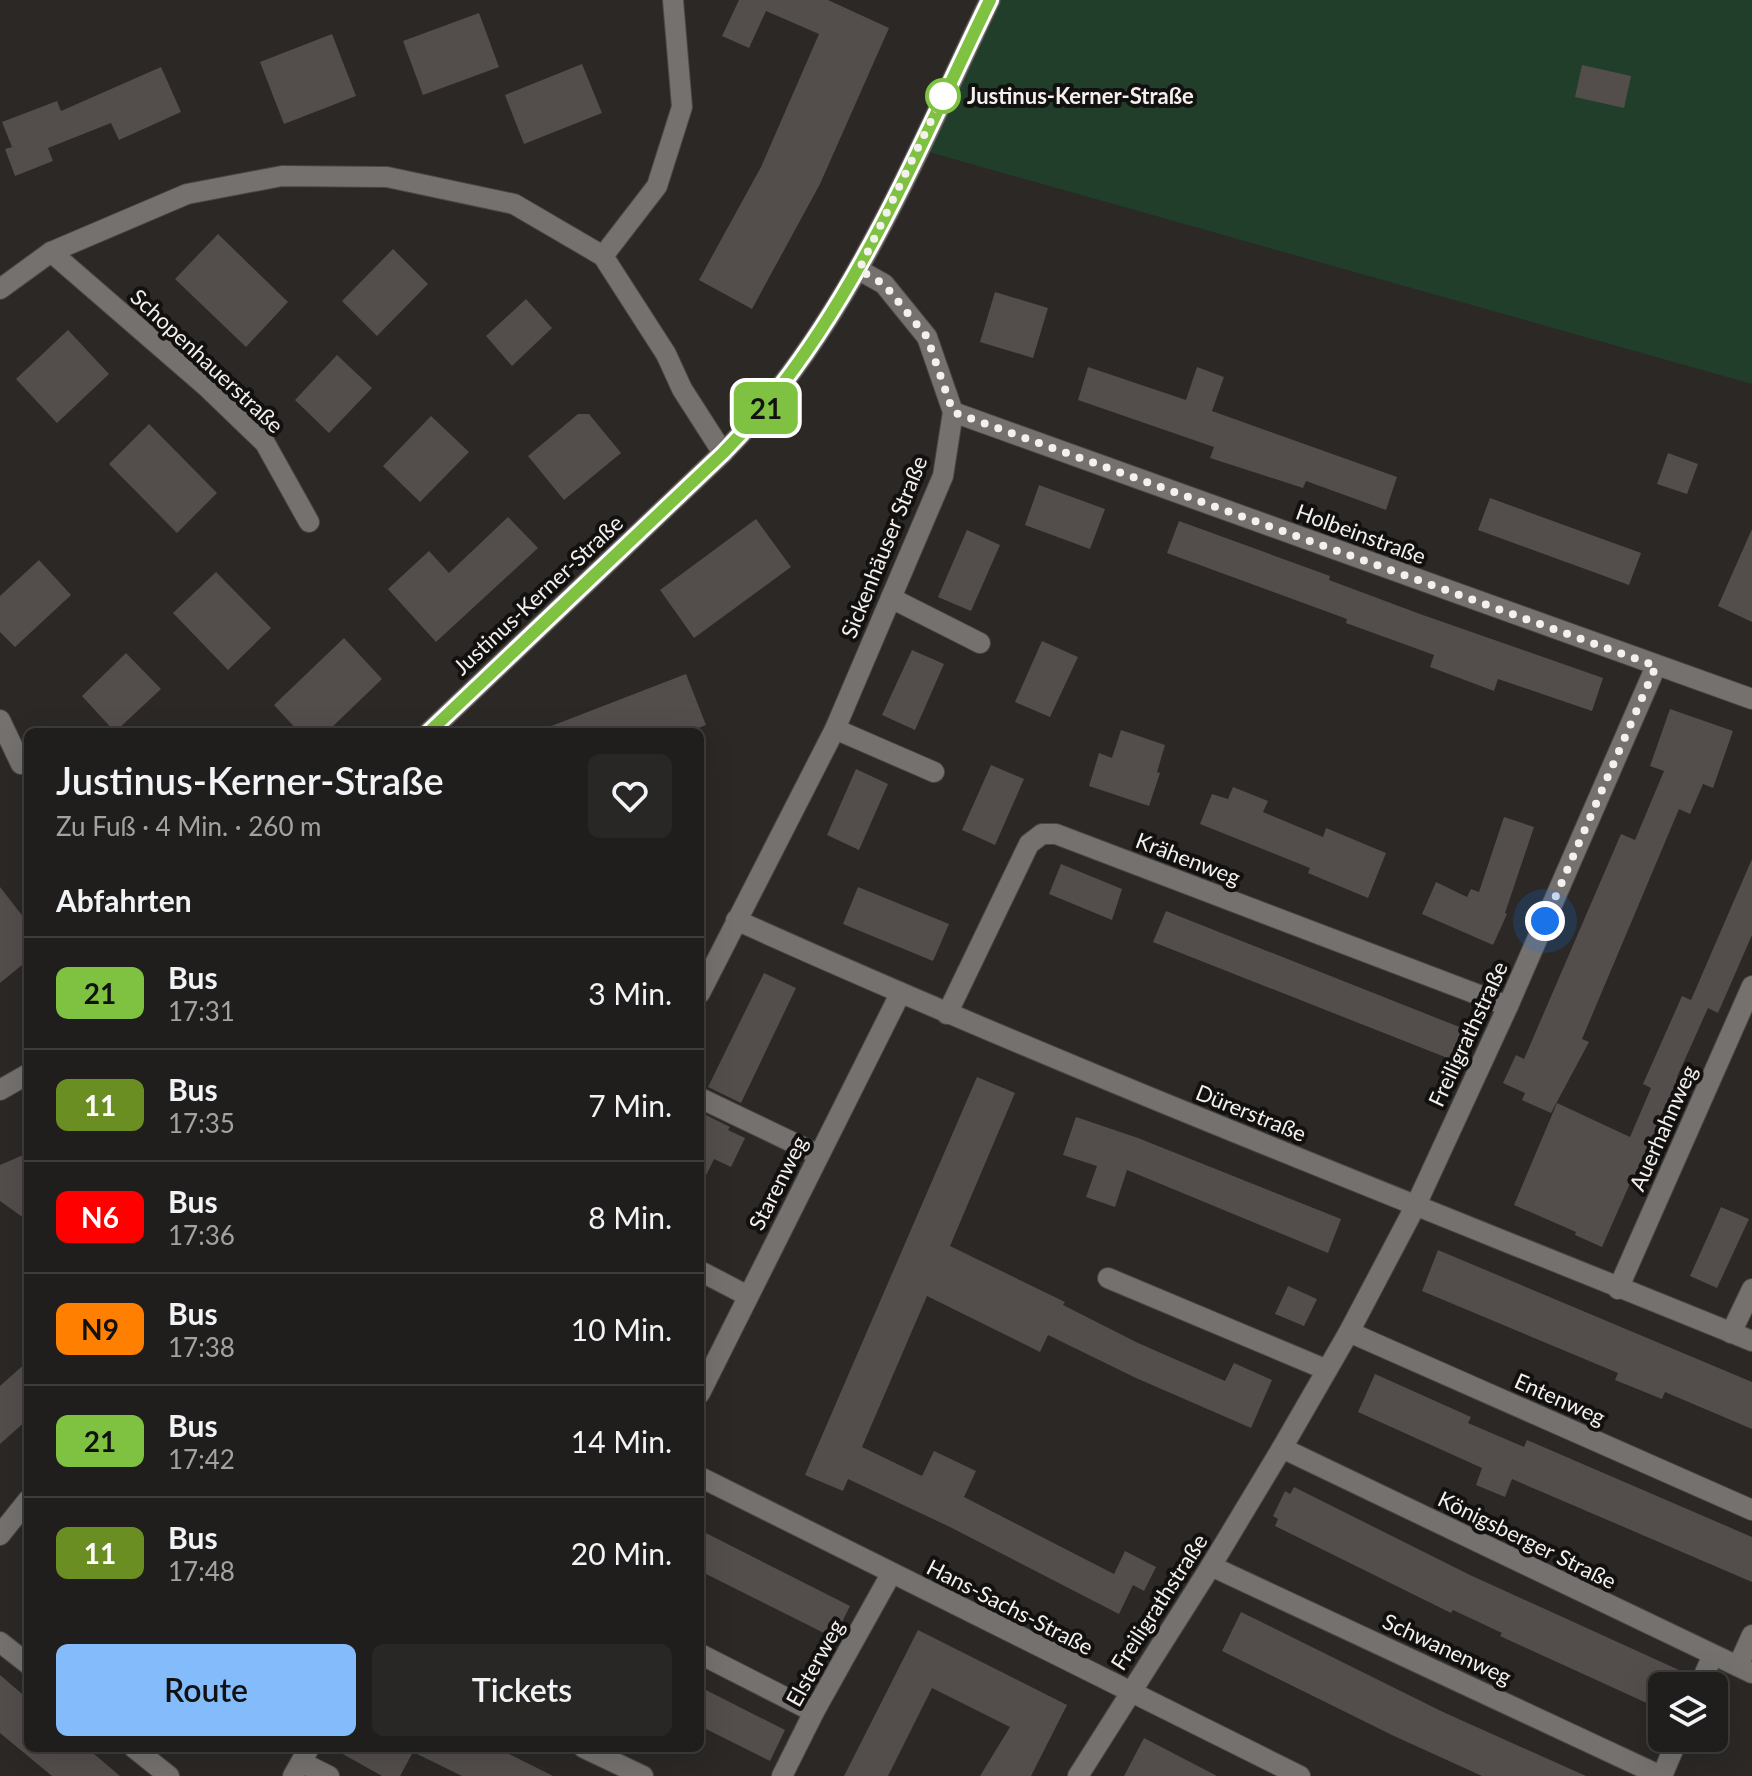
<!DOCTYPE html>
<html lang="de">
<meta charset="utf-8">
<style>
body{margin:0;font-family:Lato,sans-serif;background:#282725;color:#f1f3f6;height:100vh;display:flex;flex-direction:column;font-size:30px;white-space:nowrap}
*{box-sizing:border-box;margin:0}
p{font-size:26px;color:#a2a2a3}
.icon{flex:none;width:44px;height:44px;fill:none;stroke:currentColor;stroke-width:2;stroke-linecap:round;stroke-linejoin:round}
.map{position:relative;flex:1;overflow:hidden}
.drawer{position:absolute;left:24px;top:728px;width:680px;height:1024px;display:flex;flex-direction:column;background:#201e1c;border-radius:12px;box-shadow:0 8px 32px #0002,0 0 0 2px #3d3c3b}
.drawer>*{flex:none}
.badge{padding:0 16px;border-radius:12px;font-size:28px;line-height:52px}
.tools{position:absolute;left:1648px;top:1672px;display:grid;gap:16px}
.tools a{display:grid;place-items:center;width:80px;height:80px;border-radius:12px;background:#201e1c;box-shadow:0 8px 32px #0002,0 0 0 2px #3d3c3b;font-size:40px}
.you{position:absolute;width:40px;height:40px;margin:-20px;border:6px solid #fff;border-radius:50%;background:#1a73e8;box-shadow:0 0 0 12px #1a73e833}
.map>.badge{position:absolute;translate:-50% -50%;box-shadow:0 0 0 4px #fff}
h2{padding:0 32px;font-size:30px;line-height:72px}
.round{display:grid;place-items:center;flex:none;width:84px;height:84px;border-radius:12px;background:#282725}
.overview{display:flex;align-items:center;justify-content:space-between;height:136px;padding:0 32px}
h1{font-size:38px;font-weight:600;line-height:60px}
.action{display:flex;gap:16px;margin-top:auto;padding:16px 32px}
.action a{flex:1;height:92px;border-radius:12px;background:#84bcfb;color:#111;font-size:32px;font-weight:600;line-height:92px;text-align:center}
.action a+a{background:#282725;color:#f1f3f6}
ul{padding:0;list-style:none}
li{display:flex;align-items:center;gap:24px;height:112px;padding:0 32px;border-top:2px solid #3d3c3b}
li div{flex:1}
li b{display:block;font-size:30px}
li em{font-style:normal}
li .badge{min-width:88px;font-weight:700;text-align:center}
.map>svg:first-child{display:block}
.green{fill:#213e2a}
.building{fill:#534e4c}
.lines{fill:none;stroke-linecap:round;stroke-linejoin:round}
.minor-casing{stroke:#4a4744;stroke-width:22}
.minor{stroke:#75716e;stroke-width:20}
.line-casing{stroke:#fff;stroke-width:18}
.line{stroke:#7fc241;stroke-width:12}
.walk{stroke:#f3f0ef;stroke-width:8;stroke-dasharray:0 14.4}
.stop-dot{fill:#fff;stroke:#7fc241;stroke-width:4}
.labels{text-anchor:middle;stroke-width:8;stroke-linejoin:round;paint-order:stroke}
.stop-label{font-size:22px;font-weight:bold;fill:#f3f0ef;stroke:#131110;text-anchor:start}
.street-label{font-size:22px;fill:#f3f0ef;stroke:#131110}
</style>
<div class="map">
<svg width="1752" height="1776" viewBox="0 0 1752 1776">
<rect width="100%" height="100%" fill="#2b2825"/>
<!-- green -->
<polygon class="green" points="990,0 1752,0 1752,384 918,149"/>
<!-- building -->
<g class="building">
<polygon points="739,0 828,0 889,28 820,184 752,309 699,280 761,167 819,34 766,11 749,48 722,36"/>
<polygon points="479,13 499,67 423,95 403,41"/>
<polygon points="332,34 356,96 284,124 260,62"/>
<polygon points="582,64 602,113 524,144 505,95"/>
<polygon points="1582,65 1631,76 1624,108 1575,97"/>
<polygon points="161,67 181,112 119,140 111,123 48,148 53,161 15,176 5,149 12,147 2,122 57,101 61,111"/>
<polygon points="218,234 288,302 246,347 175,279"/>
<polygon points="393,249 428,284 377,336 342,301"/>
<polygon points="995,292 1048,308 1033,358 980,342"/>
<polygon points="526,299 552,328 512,366 486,336"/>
<polygon points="68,330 109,374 57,423 16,379"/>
<polygon points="337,355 372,388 329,433 295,400"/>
<polygon points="1088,367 1186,400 1197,367 1224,377 1212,411 1397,477 1386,510 1306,481 1303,488 1210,458 1214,447 1078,400"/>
<polygon points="578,414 589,414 621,453 564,500 528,456"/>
<polygon points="431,416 469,452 420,502 383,466"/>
<polygon points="149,424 217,493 177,533 109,464"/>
<polygon points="1668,453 1698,464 1687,494 1657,484"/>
<polygon points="1039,485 1105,509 1090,549 1025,525"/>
<polygon points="1490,498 1641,553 1629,585 1478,530"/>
<polygon points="508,517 538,548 436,642 388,589 429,551 449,573"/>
<polygon points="756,519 791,567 694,638 660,590"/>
<polygon points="1179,521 1330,576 1329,580 1420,614 1603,678 1592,711 1498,679 1494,691 1430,667 1434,655 1346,623 1347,619 1167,553"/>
<polygon points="1752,529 1752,622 1718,606"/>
<polygon points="967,530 1000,545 971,611 938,597"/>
<polygon points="39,560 71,595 15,647 0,632 0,596"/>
<polygon points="216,572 271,628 228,670 173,613"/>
<polygon points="344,638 382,679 327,732 299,732 274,705"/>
<polygon points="1042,641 1078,657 1050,717 1015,702"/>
<polygon points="912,650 944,664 915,730 882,715"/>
<polygon points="126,653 161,689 115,732 82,696"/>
<polygon points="686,674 706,725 688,732 542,732 541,730"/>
<polygon points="1670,709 1733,731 1713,788 1703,784 1690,814 1679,809 1582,1039 1589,1042 1551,1113 1522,1100 1525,1093 1503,1083 1516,1055 1524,1059 1621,834 1635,840 1664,771 1650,766"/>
<polygon points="1121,730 1165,745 1157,772 1160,773 1149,806 1089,786 1099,753 1112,758"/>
<polygon points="991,765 1024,779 995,845 962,830"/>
<polygon points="856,769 888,784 859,850 827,835"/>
<polygon points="1233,787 1268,801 1263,812 1323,837 1326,828 1386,853 1368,898 1308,873 1310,868 1200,824 1212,794 1228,799"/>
<polygon points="1504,817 1534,827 1505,913 1507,914 1493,945 1422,914 1436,882 1467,897 1471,889 1479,892"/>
<polygon points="1752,859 1752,935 1718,1013 1708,1008 1677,1077 1686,1080 1641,1182 1632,1179 1602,1247 1575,1235 1576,1232 1514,1205 1557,1103 1630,1137 1651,1088 1643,1084 1682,996 1691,1000"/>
<polygon points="1061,864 1122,889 1112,920 1049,894"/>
<polygon points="0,887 28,923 28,960 0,983"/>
<polygon points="858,887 949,924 933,961 843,924"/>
<polygon points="1166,911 1462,1028 1450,1059 1153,942"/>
<polygon points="764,973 796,988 741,1103 708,1087"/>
<polygon points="977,1077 1015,1093 950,1246 1065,1302 1063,1305 1138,1343 1225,1381 1234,1363 1272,1380 1251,1428 1136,1378 1048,1335 1040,1352 927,1296 862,1447 922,1476 934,1451 976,1471 964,1497 1114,1574 1125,1551 1156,1567 1144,1591 1133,1585 1119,1614 950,1527 848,1479 843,1491 805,1475"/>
<polygon points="700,1112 730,1127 728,1130 745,1138 731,1167 714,1159 700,1188"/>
<polygon points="1076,1117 1138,1138 1341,1219 1328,1253 1127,1170 1115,1207 1086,1197 1097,1166 1063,1155"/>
<polygon points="28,1153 28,1221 0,1201 0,1165"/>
<polygon points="1721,1207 1749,1219 1717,1288 1690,1276"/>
<polygon points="1438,1250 1752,1382 1752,1429 1665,1392 1662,1399 1615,1380 1618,1373 1422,1291"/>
<polygon points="1288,1286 1317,1299 1304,1326 1275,1314"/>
<polygon points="28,1361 28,1419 0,1444 0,1386"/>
<polygon points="1375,1374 1471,1417 1468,1423 1524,1447 1527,1440 1752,1537 1752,1582 1512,1479 1505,1497 1476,1485 1482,1468 1358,1412"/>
<polygon points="1294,1487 1470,1575 1690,1675 1686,1686 1662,1686 1662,1710 1500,1636 1502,1633 1453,1610 1451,1613 1275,1526 1278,1519 1273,1516 1285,1491 1290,1494"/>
<polygon points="700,1530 850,1606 834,1638 700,1571"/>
<polygon points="1241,1612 1443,1712 1586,1776 1482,1776 1394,1736 1222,1651"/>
<polygon points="918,1630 1067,1705 1031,1776 980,1776 1010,1727 932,1688 888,1776 844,1776"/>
<polygon points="0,1675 28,1699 28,1748 87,1748 120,1776 52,1776 0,1733"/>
<polygon points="700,1687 785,1730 770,1761 700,1726"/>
<polygon points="1144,1738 1217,1776 1124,1776"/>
<polygon points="332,1748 497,1748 553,1776 462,1776 413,1752 400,1776 382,1776"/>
</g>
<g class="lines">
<defs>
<g id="minor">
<polyline points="51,252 208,388 265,443 309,522"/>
<polyline points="603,256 657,186 682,107 673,0"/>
<polyline points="0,289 51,252 187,194 282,176 387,177 514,204 603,256 666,354 682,389 723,453"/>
<polyline points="953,412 1752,699"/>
<polyline points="891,598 980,643"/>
<polyline points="0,720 21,764"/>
<polyline points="835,729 934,772"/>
<path d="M429,732l294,-279c125,-127 191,-295 267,-453"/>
<path d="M736,920c335,151 677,283 1016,421"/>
<polyline points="700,993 835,729 943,476 953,412 927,337 884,284 859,270"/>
<polyline points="947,1014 1029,844 1042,834 1056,834 1508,1006"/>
<polyline points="0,1090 28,1074"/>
<polyline points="700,1098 819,1155"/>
<polyline points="700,1271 748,1296"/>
<polyline points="1108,1278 1327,1370"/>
<polyline points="1618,1289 1752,986"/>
<polyline points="1349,1332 1752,1510"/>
<polyline points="1731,1333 1752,1289"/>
<polyline points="700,1393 900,994"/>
<polyline points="1282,1448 1752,1673"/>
<polyline points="700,1477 1300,1776"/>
<polyline points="0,1535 28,1500"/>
<polyline points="1211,1566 1661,1776"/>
<polyline points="0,1642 28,1664"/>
<polyline points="700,1654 814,1712"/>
<polyline points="1738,1666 1752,1635"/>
<polyline points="1699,1686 1713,1655"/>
<polyline points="134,1748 169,1776"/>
<polyline points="584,1748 643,1776"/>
<polyline points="301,1762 329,1776"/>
<polyline points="293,1776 309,1748"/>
<polyline points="782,1776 814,1712 891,1574"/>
<polyline points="1078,1776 1211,1566 1282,1448 1349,1332 1416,1205 1508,1006 1656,666"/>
<polyline points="1662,1776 1678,1738"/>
</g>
</defs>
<!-- minor casing -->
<use href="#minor" class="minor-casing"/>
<!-- minor -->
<use href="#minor" class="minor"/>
</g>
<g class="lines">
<defs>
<path id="line" d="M429,732l294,-279c125,-127 190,-295 267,-453"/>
</defs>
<!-- line casing -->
<use href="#line" class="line-casing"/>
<!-- line -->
<use href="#line" class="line"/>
<!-- walk -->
<polyline class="walk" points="943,96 859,270 884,284 927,337 953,412 1656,666 1545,921"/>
</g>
<!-- markers -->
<circle class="stop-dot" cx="943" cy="96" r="16"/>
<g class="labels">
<!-- stop labels -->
<g class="stop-label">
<text x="967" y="104">Justinus-Kerner-Straße</text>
</g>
<!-- street labels -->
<g class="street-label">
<text transform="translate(207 361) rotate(43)" y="8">Schopenhauerstraße</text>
<text transform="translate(1361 534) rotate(20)" y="8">Holbeinstraße</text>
<text transform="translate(884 547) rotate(-68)" y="8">Sickenhäuser Straße</text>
<text transform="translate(538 595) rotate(-43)" y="8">Justinus-Kerner-Straße</text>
<text transform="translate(1188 859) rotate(21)" y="8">Krähenweg</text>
<text transform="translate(1468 1034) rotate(-65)" y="8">Freiligrathstraße</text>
<text transform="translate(1251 1113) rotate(22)" y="8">Dürerstraße</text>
<text transform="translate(1663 1128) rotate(-66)" y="8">Auerhahnweg</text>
<text transform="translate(778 1183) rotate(-63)" y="8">Starenweg</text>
<text transform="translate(1560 1399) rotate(24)" y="8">Entenweg</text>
<text transform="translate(1527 1540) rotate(26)" y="8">Königsberger Straße</text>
<text transform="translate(1159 1602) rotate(-57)" y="8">Freiligrathstraße</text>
<text transform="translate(1010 1607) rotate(27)" y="8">Hans-Sachs-Straße</text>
<text transform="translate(1447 1649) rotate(25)" y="8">Schwanenweg</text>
<text transform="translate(815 1663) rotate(-61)" y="8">Elsterweg</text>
</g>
</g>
</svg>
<div class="tools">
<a><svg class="icon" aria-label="layers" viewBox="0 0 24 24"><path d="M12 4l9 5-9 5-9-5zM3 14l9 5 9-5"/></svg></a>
</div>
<div class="you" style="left:1545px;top:921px"></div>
<b class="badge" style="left:766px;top:408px;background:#7fc241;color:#111">21</b>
<section class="drawer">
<div class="overview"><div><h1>Justinus-Kerner-Straße</h1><p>Zu Fuß · 4 Min. · 260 m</p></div><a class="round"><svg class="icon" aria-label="heart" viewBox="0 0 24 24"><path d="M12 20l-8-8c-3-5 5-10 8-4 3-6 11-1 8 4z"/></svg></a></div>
<h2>Abfahrten</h2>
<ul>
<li><span class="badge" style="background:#7fc241;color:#111">21</span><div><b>Bus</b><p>17:31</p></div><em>3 Min.</em></li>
<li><span class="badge" style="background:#6b8e23;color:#fff">11</span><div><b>Bus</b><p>17:35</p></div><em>7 Min.</em></li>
<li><span class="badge" style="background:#f00;color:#fff">N6</span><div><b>Bus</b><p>17:36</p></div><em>8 Min.</em></li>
<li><span class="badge" style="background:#ff8000;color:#111">N9</span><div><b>Bus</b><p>17:38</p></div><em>10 Min.</em></li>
<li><span class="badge" style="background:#7fc241;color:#111">21</span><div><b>Bus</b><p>17:42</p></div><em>14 Min.</em></li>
<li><span class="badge" style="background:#6b8e23;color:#fff">11</span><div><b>Bus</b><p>17:48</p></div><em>20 Min.</em></li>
</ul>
<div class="action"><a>Route</a><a>Tickets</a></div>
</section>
</div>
